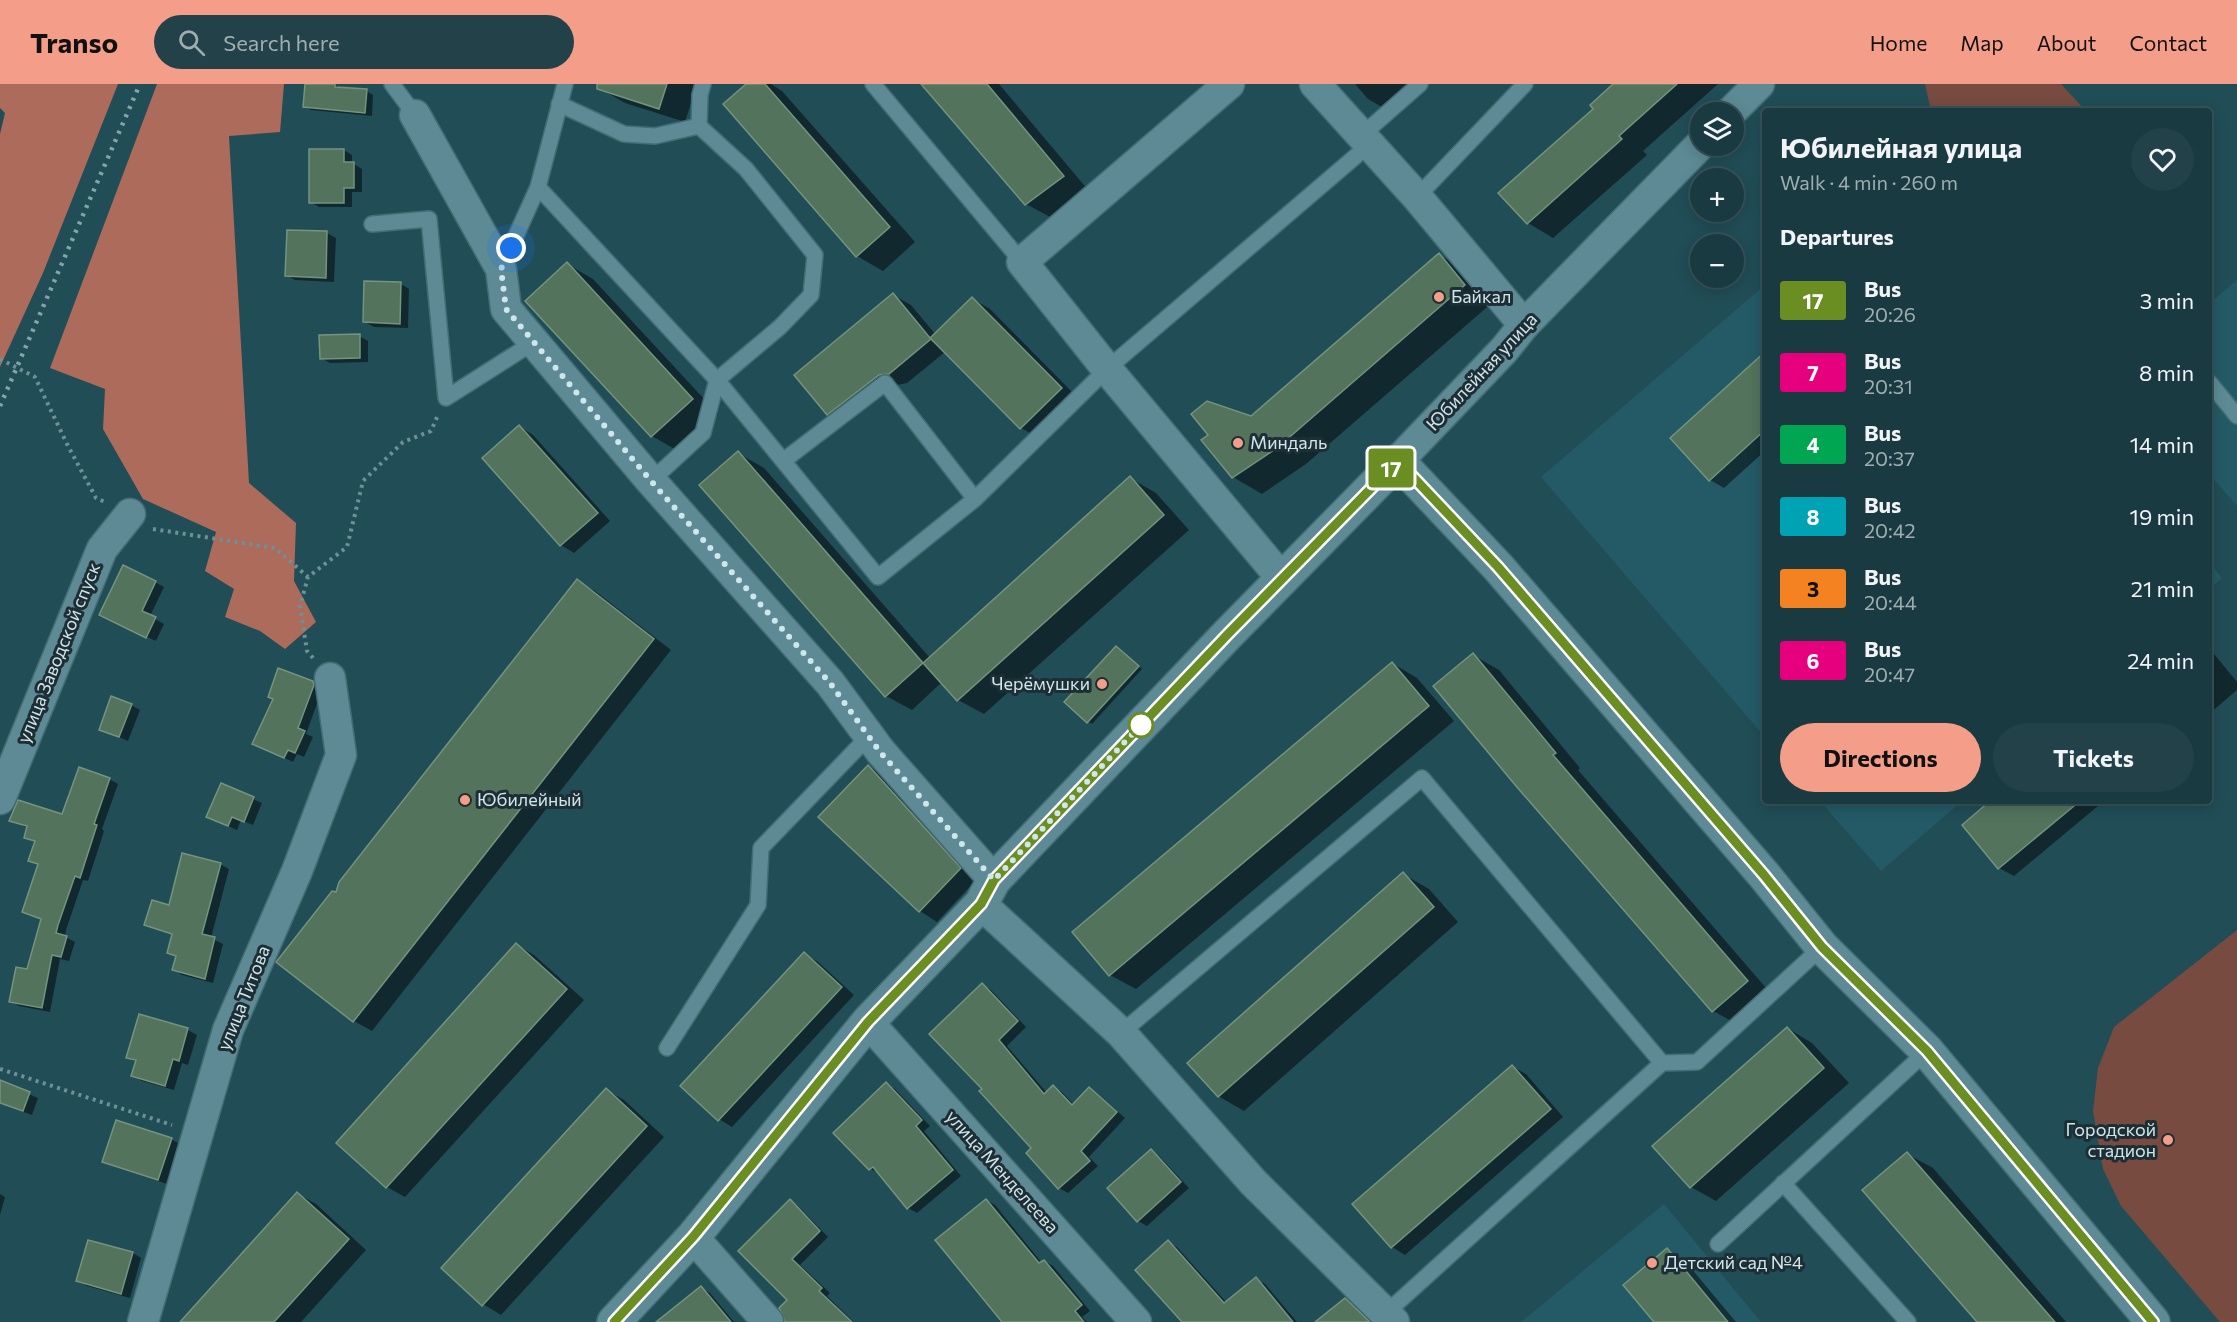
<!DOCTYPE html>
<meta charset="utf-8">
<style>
body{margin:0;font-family:Commissioner,sans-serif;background:#224148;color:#f1f3f6;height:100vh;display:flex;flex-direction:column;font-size:22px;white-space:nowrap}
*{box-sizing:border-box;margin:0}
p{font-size:20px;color:#9fadb1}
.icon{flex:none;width:33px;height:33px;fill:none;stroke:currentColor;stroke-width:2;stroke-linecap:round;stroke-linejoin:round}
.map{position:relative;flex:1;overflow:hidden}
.sheet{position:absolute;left:1762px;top:24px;width:450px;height:696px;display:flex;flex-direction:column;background:#193a41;border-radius:6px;box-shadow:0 3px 15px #0003,0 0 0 2px #37545a}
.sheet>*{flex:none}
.badge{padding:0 12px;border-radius:4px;font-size:21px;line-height:39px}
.controls{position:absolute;left:1690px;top:18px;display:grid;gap:12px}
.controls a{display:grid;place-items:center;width:54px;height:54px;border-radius:50%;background:#193a41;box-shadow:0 3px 15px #0003,0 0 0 2px #37545a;font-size:30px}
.you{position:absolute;width:30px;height:30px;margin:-15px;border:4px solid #fff;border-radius:50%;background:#1a73e8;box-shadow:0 0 0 9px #1a73e833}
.map>.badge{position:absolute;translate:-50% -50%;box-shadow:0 0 0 3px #fff}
h2{padding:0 18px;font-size:22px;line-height:54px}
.round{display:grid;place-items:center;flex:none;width:63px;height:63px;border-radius:32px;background:#224148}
.overview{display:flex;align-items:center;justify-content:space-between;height:102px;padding:0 18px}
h1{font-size:28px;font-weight:700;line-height:45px}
.primary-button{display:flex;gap:12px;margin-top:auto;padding:12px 18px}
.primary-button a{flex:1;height:69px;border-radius:36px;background:#f49e89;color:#111;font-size:24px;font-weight:700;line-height:69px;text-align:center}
.primary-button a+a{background:#224148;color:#f1f3f6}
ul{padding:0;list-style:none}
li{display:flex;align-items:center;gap:18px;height:72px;padding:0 18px}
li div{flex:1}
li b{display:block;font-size:22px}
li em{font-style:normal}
li .badge{min-width:66px;font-weight:700;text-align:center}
header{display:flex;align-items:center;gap:36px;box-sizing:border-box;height:84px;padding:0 30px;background:#f49e89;color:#111}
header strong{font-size:28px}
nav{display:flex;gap:33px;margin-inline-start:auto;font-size:21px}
.search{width:420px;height:54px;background:#224148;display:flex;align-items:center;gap:15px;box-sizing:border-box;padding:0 21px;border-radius:33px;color:#9fadb1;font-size:22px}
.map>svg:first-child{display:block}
.built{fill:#235a66}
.green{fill:#774b40}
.forest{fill:#ac6b5b}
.shadow{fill:#0007}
.building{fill:#53735d;stroke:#73947d;stroke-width:1.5}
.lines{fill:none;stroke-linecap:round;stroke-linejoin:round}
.service-casing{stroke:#436c74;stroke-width:18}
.minor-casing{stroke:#436c74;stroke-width:33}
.tertiary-casing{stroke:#436c74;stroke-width:36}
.path{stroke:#6e9099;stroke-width:4;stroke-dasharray:3 4.5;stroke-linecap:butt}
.service{stroke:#5d8a95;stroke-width:15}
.minor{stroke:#5d8a95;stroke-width:30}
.tertiary{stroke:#5d8a95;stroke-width:33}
.rail{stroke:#84a4ac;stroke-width:4.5;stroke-dasharray:3 6;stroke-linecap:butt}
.line-casing{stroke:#fff;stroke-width:14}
.line{stroke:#6b8e23;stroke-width:9}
.walk{stroke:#cfe6ec;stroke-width:6;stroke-dasharray:0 10.8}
.poi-dot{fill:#f49e89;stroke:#1d2f34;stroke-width:2}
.stop-dot{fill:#fff;stroke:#6b8e23;stroke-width:3}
.labels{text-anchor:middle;stroke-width:6;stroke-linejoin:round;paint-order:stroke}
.poi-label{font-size:18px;fill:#cfe6ec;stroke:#1d2f34;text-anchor:start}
.street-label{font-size:18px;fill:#cfe6ec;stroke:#1d2f34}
</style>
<header>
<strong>Transo</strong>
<div class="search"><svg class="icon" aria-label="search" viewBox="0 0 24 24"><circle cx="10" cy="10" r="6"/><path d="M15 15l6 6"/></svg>Search here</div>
<nav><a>Home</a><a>Map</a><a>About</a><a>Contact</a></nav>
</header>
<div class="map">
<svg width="2237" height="1238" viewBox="0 0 2237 1238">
<rect width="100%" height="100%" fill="#214d57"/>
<!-- built -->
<g class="built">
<polygon points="2237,196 2237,422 2210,391 2210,219"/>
<polygon points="1765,201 1765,653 1541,393"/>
<polygon points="2210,479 2222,494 2210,505"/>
<polygon points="1820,717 1962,717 1881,787"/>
<polygon points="1664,1120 1761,1238 1521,1238"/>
</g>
<!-- green -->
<g class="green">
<polygon points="1925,0 2061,0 2086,27 1931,27"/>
<polygon points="2237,846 2237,1238 2220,1238 2121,1122 2103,1085 2093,1027 2098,984 2114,943"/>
</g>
<!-- forest -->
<g class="forest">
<polygon points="0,0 118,0 43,189 0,283 0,50 5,29 0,24"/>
<polygon points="157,0 284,0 280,48 229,52 249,399 296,439 294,497 316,538 285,565 260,547 225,533 234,505 205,487 216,448 143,415 103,345 105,305 50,284"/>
</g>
<!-- shadow -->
<g class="shadow">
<polygon points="307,0 335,1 342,5 367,7 373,11 372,32 311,26 304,22"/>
<polygon points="601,0 697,0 685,38 625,19 599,4"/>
<polygon points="748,0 771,0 782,7 915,158 883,187 857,172"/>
<polygon points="923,0 999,0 1089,107 1052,134 1026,120"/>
<polygon points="1355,0 1428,0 1394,30 1368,15"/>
<polygon points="1616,0 1718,0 1643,67 1647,71 1553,154 1528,139 1595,25"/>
<polygon points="344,66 352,71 352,79 362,85 362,108 352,108 352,123 319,123 311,118"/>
<polygon points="327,149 336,154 334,198 295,196 287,191"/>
<polygon points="1439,171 1468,187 1493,218 1306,380 1262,410 1233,393 1252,333"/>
<polygon points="567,180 593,195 718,330 678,367 652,352"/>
<polygon points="401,200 409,205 408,244 374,243 365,238"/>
<polygon points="893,211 911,221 936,251 973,215 990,225 1079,315 1039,354 1021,344 945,268 907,299 897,301 846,340 828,330"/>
<polygon points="359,252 368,257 368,278 330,279 321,274"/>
<polygon points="1766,269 1766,366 1724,404 1710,396"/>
<polygon points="520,343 533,351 610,437 574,469 561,461"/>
<polygon points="738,369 764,384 930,574 1130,394 1156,409 1189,446 984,630 958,616 942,598 912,626 886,612"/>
<polygon points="1766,449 1766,458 1761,453"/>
<polygon points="577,497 595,507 671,566 372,947 354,937 279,878 337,810"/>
<polygon points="155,498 164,503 150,532 164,540 156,557 110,536"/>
<polygon points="1117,563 1142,585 1092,640 1088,637"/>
<polygon points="2210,565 2237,598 2237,606 2210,629"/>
<polygon points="1473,571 1499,586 1580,684 1578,686 1773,912 1739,941 1713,927"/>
<polygon points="1392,579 1417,594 1454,637 1136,905 1110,891"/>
<polygon points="312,598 321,604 322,606 306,650 313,653 304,673 297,670 293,678 263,664"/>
<polygon points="131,621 140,626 128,657 101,645"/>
<polygon points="868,682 886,693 977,795 937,838 920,827"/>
<polygon points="109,695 118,700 102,745 104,747 88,797 83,796 66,846 65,853 75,858 69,877 60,875 50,928 19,922 11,917 28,887 42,836 24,828 39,781 30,776 36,758 25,753 28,744 11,736 63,731"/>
<polygon points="222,701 262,719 253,741 241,736 237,746 217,737"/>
<polygon points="1993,717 2104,717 2014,792 1999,784 1964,741"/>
<polygon points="220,780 229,785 211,854 223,860 213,899 182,891 174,886 177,873 169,869 173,851 146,841"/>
<polygon points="1403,790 1429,805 1458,838 1244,1027 1218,1012"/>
<polygon points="517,861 534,871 584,916 405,1113 387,1103 338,1059"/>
<polygon points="805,870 818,878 854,911 732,1043 719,1035"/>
<polygon points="982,901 991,906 1026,943 1007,962 1047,1009 1053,1003 1062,1008 1074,1021 1090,1005 1098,1010 1125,1034 1089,1073 1098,1082 1068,1109 1059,1104 1034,1064 984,1005"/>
<polygon points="140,932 188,946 197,951 188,981 182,979 174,1006 142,997 133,992 137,978 128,973"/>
<polygon points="1787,944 1812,959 1849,999 1716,1117 1691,1103"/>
<polygon points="1513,983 1526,990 1563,1033 1405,1171 1392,1163"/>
<polygon points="0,998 38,1014 32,1031 0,1019"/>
<polygon points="886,1000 895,1005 930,1042 924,1047 961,1092 917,1129 908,1124 880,1089 870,1085 835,1049"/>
<polygon points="606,1006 624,1016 664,1053 501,1231 483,1220"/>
<polygon points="171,1055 180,1060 167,1100 113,1082 104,1077"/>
<polygon points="1151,1066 1159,1072 1189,1104 1147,1142 1138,1137"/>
<polygon points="1907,1070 1933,1084 2066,1238 1979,1238"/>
<polygon points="0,1110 5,1113 0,1131"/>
<polygon points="298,1110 316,1120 366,1166 301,1238 191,1238"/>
<polygon points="986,1116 995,1121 1042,1179 1044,1177 1053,1182 1090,1227 1082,1233 1087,1238 1004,1238"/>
<polygon points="790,1117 798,1122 828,1153 800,1181 830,1209 827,1212 854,1238 803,1238 789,1216"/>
<polygon points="89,1157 133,1169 141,1174 130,1214 87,1202 78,1197"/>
<polygon points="1168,1158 1177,1163 1227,1219 1256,1195 1265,1200 1297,1238 1185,1238"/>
<polygon points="1667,1166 1685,1177 1736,1238 1656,1238"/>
<polygon points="701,1204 710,1209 734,1238 659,1238"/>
<polygon points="1345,1216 1354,1221 1372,1238 1318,1238"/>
</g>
<!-- building -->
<g class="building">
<polygon points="305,0 335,0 335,3 367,5 365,29 303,23"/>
<polygon points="597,0 667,0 659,25 597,5"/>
<polygon points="746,0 765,0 890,143 856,173 723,20"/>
<polygon points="921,0 987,0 1064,92 1025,121"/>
<polygon points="1613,0 1677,0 1619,52 1622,55 1527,140 1498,109 1593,25 1590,21"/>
<polygon points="309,65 344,65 344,78 354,78 354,104 344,104 344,119 309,119"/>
<polygon points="287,146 327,147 326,194 285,192"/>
<polygon points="1439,169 1465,201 1277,364 1232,394 1201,356 1208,351 1191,330 1207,317 1251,332"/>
<polygon points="567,178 693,315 651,353 525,217"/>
<polygon points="364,197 401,198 400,240 363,238"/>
<polygon points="893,209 930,254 972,213 1062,304 1020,345 931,255 889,290 879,291 827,331 794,291"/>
<polygon points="360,250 360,274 320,275 319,251"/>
<polygon points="1766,267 1766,345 1709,397 1670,354"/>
<polygon points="519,341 598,429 560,462 482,374"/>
<polygon points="738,367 923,579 885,613 699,401"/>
<polygon points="1130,392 1164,431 957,617 923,579"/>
<polygon points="123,481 156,497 142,527 156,533 146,554 99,531"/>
<polygon points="577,495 654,555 353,938 276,878 332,807 336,808 339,798"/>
<polygon points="1116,562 1139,582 1087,639 1064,618"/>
<polygon points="1473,569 1556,669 1553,671 1748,897 1712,928 1516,702 1433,602"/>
<polygon points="1392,578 1429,622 1109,892 1072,848"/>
<polygon points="278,584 313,597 314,601 298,644 305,647 295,669 288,666 284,674 252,660 273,615 268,613"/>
<polygon points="111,612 132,620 119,653 99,646"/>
<polygon points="868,681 961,784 919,828 818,733"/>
<polygon points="79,683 110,694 94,740 97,741 80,794 75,792 58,841 56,849 67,852 61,873 52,871 42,924 9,918 16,883 27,885 41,835 22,828 38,780 28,777 35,757 24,754 27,742 9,737 18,716 62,730"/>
<polygon points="221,699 254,713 244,738 232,733 228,742 206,733"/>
<polygon points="1990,717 2080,717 1998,785 1962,741"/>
<polygon points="182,769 221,779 202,850 215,853 205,895 172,886 176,872 167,869 172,850 144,841 152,816 169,821"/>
<polygon points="1403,788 1434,823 1218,1013 1187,979"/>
<polygon points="516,859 567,905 386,1104 336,1059"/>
<polygon points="804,868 842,903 718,1037 680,1002"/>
<polygon points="982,899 1018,937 999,956 1044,1010 1053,1001 1072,1021 1089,1003 1117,1028 1081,1067 1090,1077 1058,1105 1026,1069 1031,1064 979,1007 982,1005 929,950"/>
<polygon points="139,930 188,944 179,977 173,975 165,1002 131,992 136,976 126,974"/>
<polygon points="1787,943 1824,984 1690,1104 1652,1062"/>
<polygon points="1512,981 1551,1025 1391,1164 1352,1120"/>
<polygon points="0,996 30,1008 23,1027 0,1019"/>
<polygon points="886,998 922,1036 916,1042 953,1086 907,1125 873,1083 869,1086 833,1049"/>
<polygon points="606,1004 647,1042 482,1222 441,1184"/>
<polygon points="116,1036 172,1054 158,1096 102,1078"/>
<polygon points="1151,1065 1181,1098 1137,1138 1107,1104"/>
<polygon points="1907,1068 2055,1238 1977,1238 1862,1106"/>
<polygon points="297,1108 349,1155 274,1238 180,1238"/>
<polygon points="790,1115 820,1147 792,1175 822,1204 819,1207 852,1238 785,1238 779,1224 787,1216 738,1167"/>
<polygon points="986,1115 1039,1179 1044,1176 1082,1221 1075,1227 1084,1238 1002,1238 935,1156"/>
<polygon points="88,1156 133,1168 121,1210 76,1197"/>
<polygon points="1168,1156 1224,1219 1256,1193 1293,1238 1182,1238 1135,1186"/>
<polygon points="1667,1164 1728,1238 1654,1238 1623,1201"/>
<polygon points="701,1202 731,1238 656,1238"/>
<polygon points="1345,1214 1370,1238 1315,1238"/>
</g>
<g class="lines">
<defs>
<g id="service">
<polyline points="392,0 415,31"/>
<polyline points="703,0 700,11 699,42 746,85 815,171 811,211 780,243 717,296 878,493 975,415 885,299 783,377"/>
<polyline points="873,0 1022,178"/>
<polyline points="559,20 624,50 655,52 699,42"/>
<polyline points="1362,51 1420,0"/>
<polyline points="538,103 717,296 703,349 651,397"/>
<polyline points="1417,113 1525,0"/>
<polyline points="372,140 429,135 446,314 534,258"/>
<polyline points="501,185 538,103 565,0"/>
<polyline points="2210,299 2237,332"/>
<polyline points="975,415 1107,285 1370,60"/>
<polyline points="1121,949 1422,694 1662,979 1697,978 1822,863"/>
<polyline points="667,964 758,821 761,764 869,652"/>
<polyline points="1783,1099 1908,1238"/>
<polyline points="1718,1160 1927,967"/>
<polyline points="1386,1229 1662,979"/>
</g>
<g id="minor">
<polyline points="1229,0 1022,178 1107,285 1283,496"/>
<polyline points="1315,0 1417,113 1524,241"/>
<polyline points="1731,28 1759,0"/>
<polyline points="415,31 501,185 506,225 651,397 830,599 881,668 994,796"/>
<polyline points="1398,377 1504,266 1524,241 1701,60"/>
<polyline points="0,715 102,465 130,430"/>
<polyline points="981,820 1121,949 1253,1098 1394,1238"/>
<polyline points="868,938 1136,1238"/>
<polyline points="693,1153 768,1238"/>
<polyline points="143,1238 228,946 297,787 341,671 330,594"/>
</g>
<polyline id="tertiary" points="614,1238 693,1153 868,938 981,820 994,796 1228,550 1398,377 1498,483 1764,791 1822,863 1927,967 2153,1238"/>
</defs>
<!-- service casing -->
<use href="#service" class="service-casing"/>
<!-- minor casing -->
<use href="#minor" class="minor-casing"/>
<!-- tertiary casing -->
<use href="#tertiary" class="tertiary-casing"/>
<!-- path -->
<g class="path">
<polyline points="0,275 35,293 67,360 96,414 105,418"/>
<polyline points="153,445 275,464 308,493"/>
<polyline points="313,574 307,567 300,522 308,493 347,463 363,397 403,358 431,347 438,331"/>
<polyline points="0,985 172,1041"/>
</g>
<!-- service -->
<use href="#service" class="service"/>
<!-- minor -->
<use href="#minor" class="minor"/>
<!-- tertiary -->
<use href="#tertiary" class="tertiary"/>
<!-- rail -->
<polyline class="rail" points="0,322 140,0"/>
</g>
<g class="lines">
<defs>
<polyline id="line" points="614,1238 693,1153 868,938 981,820 994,796 1228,550 1398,377 1498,483 1764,791 1822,863 1927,967 2153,1238"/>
</defs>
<!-- line casing -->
<use href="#line" class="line-casing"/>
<!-- line -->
<use href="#line" class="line"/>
<!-- walk -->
<polyline class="walk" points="511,164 501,185 506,225 651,397 830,599 880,668 994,796 1141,641"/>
</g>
<!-- markers -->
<g class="poi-dot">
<circle cx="1439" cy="213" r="6"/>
<circle cx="1238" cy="359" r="6"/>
<circle cx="1102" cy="600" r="6"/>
<circle cx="465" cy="716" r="6"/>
<circle cx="2168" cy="1056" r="6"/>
<circle cx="1652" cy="1179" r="6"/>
</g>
<circle class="stop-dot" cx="1141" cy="641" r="12"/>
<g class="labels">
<!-- poi labels -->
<g class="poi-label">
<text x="1451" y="219">Байкал</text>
<text x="1250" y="365">Миндаль</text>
<text x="1090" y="606" text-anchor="end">Черёмушки</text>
<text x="477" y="722">Юбилейный</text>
<text x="2156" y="1052" text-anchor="end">Городской<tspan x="2156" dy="21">стадион</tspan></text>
<text x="1664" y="1185">Детский сад №4</text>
</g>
<!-- street labels -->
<g class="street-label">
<text transform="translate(1482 288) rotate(-47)" y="6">Юбилейная улица</text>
<text transform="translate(59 569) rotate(-68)" y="6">улица Заводской спуск</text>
<text transform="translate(244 914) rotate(-68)" y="6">улица Титова</text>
<text transform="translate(1002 1088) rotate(48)" y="6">улица Менделеева</text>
</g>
</g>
</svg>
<div class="controls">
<a><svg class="icon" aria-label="layers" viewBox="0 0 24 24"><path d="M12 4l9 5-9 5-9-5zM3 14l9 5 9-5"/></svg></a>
<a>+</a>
<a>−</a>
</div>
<div class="you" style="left:511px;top:164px"></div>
<b class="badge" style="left:1391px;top:384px;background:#6b8e23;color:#fff">17</b>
<section class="sheet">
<div class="overview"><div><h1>Юбилейная улица</h1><p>Walk · 4 min · 260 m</p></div><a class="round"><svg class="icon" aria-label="heart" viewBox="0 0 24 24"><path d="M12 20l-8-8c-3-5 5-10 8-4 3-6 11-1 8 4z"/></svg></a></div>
<h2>Departures</h2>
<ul>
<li><span class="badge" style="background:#6b8e23;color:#fff">17</span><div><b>Bus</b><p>20:26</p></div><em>3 min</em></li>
<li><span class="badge" style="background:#e6007e;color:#fff">7</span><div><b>Bus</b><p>20:31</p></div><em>8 min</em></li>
<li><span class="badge" style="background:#00a651;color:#fff">4</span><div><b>Bus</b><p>20:37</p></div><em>14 min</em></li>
<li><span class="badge" style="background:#00a3b4;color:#fff">8</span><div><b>Bus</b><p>20:42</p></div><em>19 min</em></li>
<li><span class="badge" style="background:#f58220;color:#111">3</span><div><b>Bus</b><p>20:44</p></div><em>21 min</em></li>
<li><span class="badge" style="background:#e6007e;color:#fff">6</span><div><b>Bus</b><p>20:47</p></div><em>24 min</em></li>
</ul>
<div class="primary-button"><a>Directions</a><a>Tickets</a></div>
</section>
</div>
